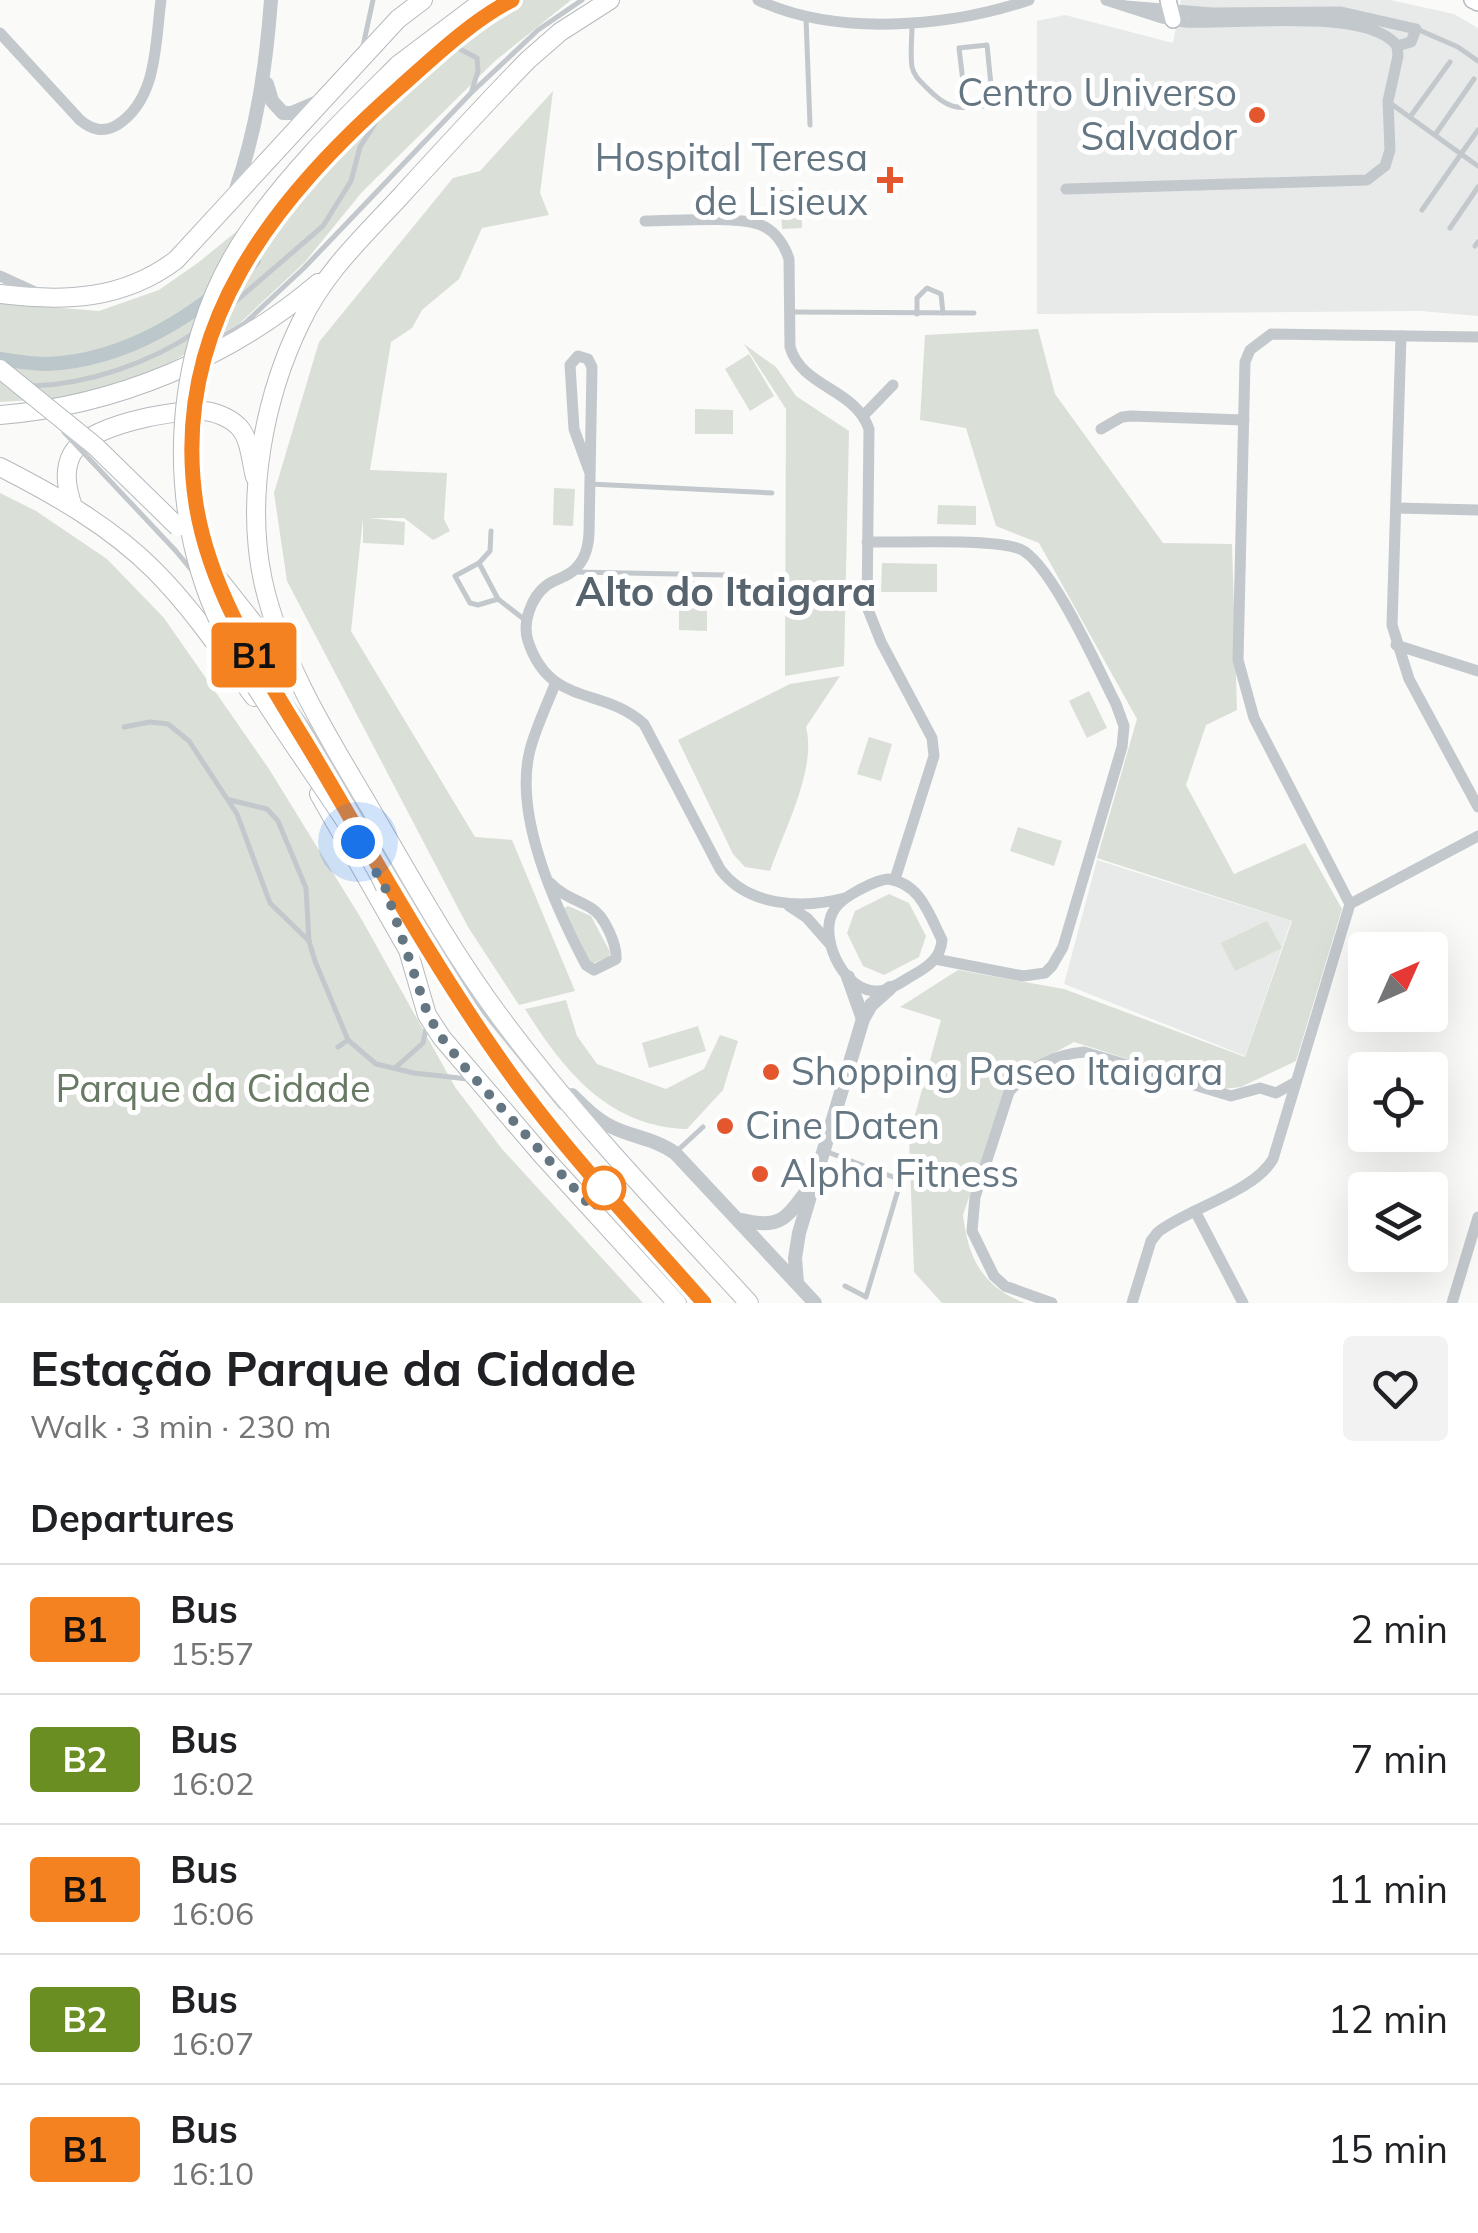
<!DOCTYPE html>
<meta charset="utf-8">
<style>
body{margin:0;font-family:Mulish,sans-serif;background:#f2f2f2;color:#202124;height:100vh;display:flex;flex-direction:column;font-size:38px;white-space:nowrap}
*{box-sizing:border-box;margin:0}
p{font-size:32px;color:#757577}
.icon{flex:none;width:55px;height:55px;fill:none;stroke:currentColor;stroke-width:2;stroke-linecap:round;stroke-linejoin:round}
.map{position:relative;height:1303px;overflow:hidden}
.drawer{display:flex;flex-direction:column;background:#fff;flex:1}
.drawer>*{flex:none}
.badge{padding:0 20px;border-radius:8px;font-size:35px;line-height:65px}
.needle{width:65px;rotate:45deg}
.fabs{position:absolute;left:1348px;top:932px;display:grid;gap:20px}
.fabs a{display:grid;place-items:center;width:100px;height:100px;border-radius:10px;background:#fff;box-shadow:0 10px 40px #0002;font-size:50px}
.you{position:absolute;width:50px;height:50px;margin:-25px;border:8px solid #fff;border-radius:50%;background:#1a73e8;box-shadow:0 0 0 15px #1a73e833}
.map>.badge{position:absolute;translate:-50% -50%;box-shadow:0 0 0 5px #fff}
h2{padding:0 30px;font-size:38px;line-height:90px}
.round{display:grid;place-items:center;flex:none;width:105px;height:105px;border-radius:10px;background:#f2f2f2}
.overview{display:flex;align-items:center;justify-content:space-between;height:170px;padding:0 30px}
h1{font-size:48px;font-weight:700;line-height:75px}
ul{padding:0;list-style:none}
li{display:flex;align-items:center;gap:30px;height:130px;padding:0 30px;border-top:2px solid #e0e0e0}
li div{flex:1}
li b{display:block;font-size:38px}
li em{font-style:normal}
li .badge{min-width:110px;font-weight:700;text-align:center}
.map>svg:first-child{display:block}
.built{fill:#e8e9e9}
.green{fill:#dadfd7}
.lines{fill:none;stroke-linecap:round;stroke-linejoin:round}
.canal{stroke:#bbc7cb;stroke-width:14}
.secondary-casing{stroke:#b3babf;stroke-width:18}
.primary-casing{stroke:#b5babe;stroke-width:20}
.service{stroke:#c3c8cc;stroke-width:5}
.minor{stroke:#c3c8cc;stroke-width:11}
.tertiary{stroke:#c3c8cc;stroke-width:14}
.secondary{stroke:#fff;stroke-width:15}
.primary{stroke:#fff;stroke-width:18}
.primary-bridge-casing{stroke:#b5babe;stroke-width:20;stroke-linecap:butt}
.service-bridge{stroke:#c3c8cc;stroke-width:5}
.primary-bridge{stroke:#fff;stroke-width:18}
.line-casing{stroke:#fff;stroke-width:22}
.line{stroke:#f58220;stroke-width:15}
.walk{stroke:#657683;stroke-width:10;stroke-dasharray:0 18}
.poi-dot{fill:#e4572e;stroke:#fff;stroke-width:4}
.stop-dot{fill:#fff;stroke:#f58220;stroke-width:5}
.labels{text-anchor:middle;stroke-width:10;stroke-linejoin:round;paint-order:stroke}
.poi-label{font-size:38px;fill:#657683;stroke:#fff;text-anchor:start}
.park-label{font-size:38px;fill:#687a64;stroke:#fff}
.neighbourhood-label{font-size:40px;font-weight:bold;fill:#57646e;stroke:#fff}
</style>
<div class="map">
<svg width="1478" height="1303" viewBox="0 0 1478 1303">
<rect width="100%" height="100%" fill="#fafaf8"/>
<!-- built -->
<g class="built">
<polygon points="1181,0 1390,0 1454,14 1478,28 1478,316 1420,311 1037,314 1037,21 1065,15 1173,43"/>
<polygon points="1097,860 1291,921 1245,1056 1064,984"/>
</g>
<!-- green -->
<g class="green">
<polygon points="521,0 571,0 495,61 362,192 305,262 240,323 166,365 118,384 66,398 0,402 0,303 99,311 159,290 199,262 361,130 475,29"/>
<polygon points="553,91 540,193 549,215 482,228 459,279 422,310 412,328 391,342 370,470 447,473 444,519 450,531 433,540 404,518 369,518 405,522 404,545 363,543 363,518 351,631 475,837 512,840 575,991 519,1005 468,927 287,581 274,493 319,342 453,178 480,171"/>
<polygon points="801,190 802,228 782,229 780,190"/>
<path d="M1038,329l17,65 108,149 69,1 5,166 -31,15 -20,60 48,89 71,-31 37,66 -46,152 -55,26 -18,2 -149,-47 -66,37 -45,136c5,44 20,72 62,88h-83l-28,-31 -5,-135 32,-117 -41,-13 58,-37 106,19 181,68 47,-136 -195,-63 40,-139 -98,-176 -43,-17 -30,-98 -46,-8 5,-85z"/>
<polygon points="744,344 776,367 796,396 849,431 844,666 785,676 786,409"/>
<polygon points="749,354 774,396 750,411 725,369"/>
<polygon points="695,409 733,410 733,434 695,434"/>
<polygon points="554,488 575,489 573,526 553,525"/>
<polygon points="0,493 36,511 107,559 164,618 269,769 362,920 455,1087 502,1149 643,1303 0,1303"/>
<polygon points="938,505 976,506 976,525 937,524"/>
<polygon points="882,563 937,564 937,592 881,592"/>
<polygon points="679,581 707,582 707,631 679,630"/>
<path d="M840,676l-34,51c11,42 -22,103 -36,144l-25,-4 -12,-13 -55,-114 112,-56z"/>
<polygon points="1089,691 1107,728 1087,738 1069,701"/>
<polygon points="869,737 892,744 881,781 857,774"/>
<polygon points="1018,827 1062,841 1054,866 1010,851"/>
<polygon points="889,894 909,903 926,936 919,957 884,975 863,966 847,933 855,911"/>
<polygon points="568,906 591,916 610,952 609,957 591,964 564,908"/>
<polygon points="1267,921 1282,948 1235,971 1221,943"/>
<path d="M566,1000l11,36 20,28 69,25 38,-20 16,-34 18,6 -15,49 -36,39c-78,-2 -123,-58 -162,-120z"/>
<polygon points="698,1026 706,1051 649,1068 642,1043"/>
</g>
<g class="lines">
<!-- canal -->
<path class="canal" d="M0,359c15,2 32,5 47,5 79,-3 153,-50 207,-104"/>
<defs>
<g id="secondary">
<polyline points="1168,0 1173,20"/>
<polyline points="1472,0 1478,3"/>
</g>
<g id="primary">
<path d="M610,0l-50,32 -32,28c-44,45 -87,92 -129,138 -37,40 -75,75 -98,124 -37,75 -56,176 -38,259 18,81 64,154 106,225 42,72 82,145 132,212 75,101 163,192 248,285"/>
<polyline points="398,65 484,0"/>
<path d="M0,294c64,8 123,6 176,-34l222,-241 25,-19"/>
<path d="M0,415c115,-9 230,-57 318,-132"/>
<path d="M0,467c55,28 110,59 154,103 38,38 69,84 100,127"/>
<path d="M73,507c-6,-18 -10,-36 -1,-53 16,-29 99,-44 130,-43 12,0 28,7 36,15 12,11 13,36 17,51"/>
<polyline points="202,558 255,625 287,673"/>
<polyline points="319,794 408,950 427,1015 442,1038 542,1155 677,1303"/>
</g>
</defs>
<!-- secondary casing -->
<use href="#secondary" class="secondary-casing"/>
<!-- primary casing -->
<use href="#primary" class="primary-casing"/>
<!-- service -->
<g class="service">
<polyline points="806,18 810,125"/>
<path d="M912,25c0,14 -2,29 0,42 2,9 8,14 14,20 25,26 33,21 67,18l-6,-60 -28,3 7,59"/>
<polyline points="1419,30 1458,47 1478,61"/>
<polyline points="450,44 477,58 478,71 472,90"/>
<polyline points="363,46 373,0"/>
<polyline points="1390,103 1461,154 1478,130"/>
<polyline points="1410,117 1450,62"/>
<polyline points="1435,135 1474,79"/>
<polyline points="1422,210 1461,154 1478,166"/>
<polyline points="1450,228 1478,187"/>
<polyline points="1475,246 1478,242"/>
<polyline points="792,312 974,313"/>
<polyline points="221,314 323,226 351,181 360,147 395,92 494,10 511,0"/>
<polyline points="917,314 917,298 927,288 941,294 943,313"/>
<polyline points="211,343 244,324 304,268 471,93 538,30 582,0"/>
<path d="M33,386c56,-2 116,-23 163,-54"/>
<polyline points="590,484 772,493"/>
<polyline points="175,550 194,573"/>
<polyline points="479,563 490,551 491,531"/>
<polyline points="576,572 725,575"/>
<polyline points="498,599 478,605 470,603 455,576 479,563 498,599 525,620"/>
<polyline points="236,623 308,726 479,1006 561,1107"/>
<polyline points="124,727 150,722 168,724 189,741 237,814 270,903 309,941"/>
<polyline points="230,800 267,809 278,821 306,888 309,941 315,961 348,1040 376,1064 414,1073 468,1079"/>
<polyline points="401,902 443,973 541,1114 704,1303"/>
<polyline points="338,1047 348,1040"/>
<polyline points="395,1068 423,1043 427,1024"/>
<polyline points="677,1151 703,1127"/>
<polyline points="825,1151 901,1180 866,1297 845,1286"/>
</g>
<!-- minor -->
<g class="minor">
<path d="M758,0c78,37 191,27 271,0"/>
<path d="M1106,0l56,18 23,4c48,3 184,-15 212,24l14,-4 5,-13 -75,-17 -129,1 -86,-7"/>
<path d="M0,33l80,87c12,10 23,13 37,5 41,-26 38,-82 44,-125"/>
<polyline points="1066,189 1367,180 1385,166 1390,150 1388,101 1398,56 1397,46"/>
<path d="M645,221c30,0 86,-5 113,3 16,5 26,20 31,35l1,88c12,41 65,41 79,82l-2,178 14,35 51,96 2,18 -39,123"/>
<polyline points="0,276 35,292"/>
<polyline points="1401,336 1392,625 1409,679 1478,807"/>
<polyline points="864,415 893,385"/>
<polyline points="1101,429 1122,417 1131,416 1244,420"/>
<path d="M590,473l-16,-44 -4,-64 8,-9 10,3 4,8 -3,167c-1,14 -4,26 -15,36 -7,7 -18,9 -27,15 -16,12 -25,38 -19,56 22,67 75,45 116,83l76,145c28,38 83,40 125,29"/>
<polyline points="1397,508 1478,510"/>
<path d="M867,542c34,1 125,-4 153,7 31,13 79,122 96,155l8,22 -2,21 -59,200 -11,19 -7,7 -22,3 -88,-17"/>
<polyline points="1396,645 1478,671"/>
<path d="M888,879c32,4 41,35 54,61 -1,17 -13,26 -27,34 -11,6 -23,16 -36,17 -33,3 -58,-48 -48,-75 5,-13 17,-20 28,-26 10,-5 18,-10 29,-11z"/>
<path d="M549,882c15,15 25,16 42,26 14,8 26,37 25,51l-22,11 -8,-5c-30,-57 -73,-149 -56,-215 6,-23 17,-45 25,-66"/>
<polyline points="1350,904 1478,836"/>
<polyline points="789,906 807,918 829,943"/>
<polyline points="1195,1211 1243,1303"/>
<path d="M1052,1303l-47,-17 -11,-10 -22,-45 3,-34 34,-105c19,-23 45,-38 75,-40l147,44 29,-8 16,5 20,-11"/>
<path d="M1132,1303l19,-62 7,-9c31,-24 96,-40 115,-73l77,-255 -96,-186 -16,-58 7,-298 5,-12 21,-16 207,3"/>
<polyline points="1452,1303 1478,1217"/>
</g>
<!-- tertiary -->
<g class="tertiary">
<polyline points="267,84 272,101 283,113 292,113 320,101"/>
<path d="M235,192c22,-63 31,-125 36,-192"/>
<polyline points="848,977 863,1019"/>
<path d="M572,1095c12,12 24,24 40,32 20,10 44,12 63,26l140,150"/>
<path d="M742,1220c37,9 43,0 64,-28"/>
<polyline points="797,1283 795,1258 799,1233 863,1019 871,1005 890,988"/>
</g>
<!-- secondary -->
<use href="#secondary" class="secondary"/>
<!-- primary -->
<use href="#primary" class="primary"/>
<defs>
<g id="primary-bridge">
<polyline points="0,369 95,446 178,527"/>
<path d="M385,887c-11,-25 -28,-48 -43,-71 -37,-56 -78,-112 -111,-171 -69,-124 -64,-293 16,-411 43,-63 98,-116 151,-169"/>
</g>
</defs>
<!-- primary-bridge casing -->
<use href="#primary-bridge" class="primary-bridge-casing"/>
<!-- service-bridge -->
<g class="service-bridge">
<polyline points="64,432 175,550"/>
<path d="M330,784c-44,-75 -101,-151 -125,-235 -8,-30 -10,-60 -11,-90 -4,-160 88,-267 201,-367"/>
<polyline points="390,883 401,902"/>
</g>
<!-- primary-bridge -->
<use href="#primary-bridge" class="primary-bridge"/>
</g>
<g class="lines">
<defs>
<path id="line" d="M512,0c-42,22 -78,57 -113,88 -124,110 -230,238 -203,416 15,95 73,176 121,257 62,105 121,212 192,311 59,82 129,156 195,231"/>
</defs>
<!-- line casing -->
<use href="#line" class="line-casing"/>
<!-- line -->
<use href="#line" class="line"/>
<!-- walk -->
<polyline class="walk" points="358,842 385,887 428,1015 442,1038 467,1070 594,1210 604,1188"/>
</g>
<!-- markers -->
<g class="poi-dot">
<circle cx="1257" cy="115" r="10"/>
<path d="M885 165h10v10h10v10h-10v10h-10v-10h-10v-10h10z"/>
<circle cx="771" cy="1072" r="10"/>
<circle cx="725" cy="1126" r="10"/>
<circle cx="760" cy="1174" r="10"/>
</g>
<circle class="stop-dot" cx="604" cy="1188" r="20"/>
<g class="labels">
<!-- poi labels -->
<g class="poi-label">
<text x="1237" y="106" text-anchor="end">Centro Universo<tspan x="1237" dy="44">Salvador</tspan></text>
<text x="868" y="171" text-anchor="end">Hospital Teresa<tspan x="868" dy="44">de Lisieux</tspan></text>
<text x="791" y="1085">Shopping Paseo Itaigara</text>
<text x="745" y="1139">Cine Daten</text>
<text x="780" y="1187">Alpha Fitness</text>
</g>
<!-- park labels -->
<g class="park-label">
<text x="213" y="1102">Parque da Cidade</text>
</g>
<!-- neighbourhood labels -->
<g class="neighbourhood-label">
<text x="726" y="606">Alto do Itaigara</text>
</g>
</g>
</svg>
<div class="fabs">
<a><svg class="needle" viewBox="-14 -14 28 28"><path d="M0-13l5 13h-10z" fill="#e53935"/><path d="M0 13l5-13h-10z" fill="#757577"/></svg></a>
<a><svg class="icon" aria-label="locate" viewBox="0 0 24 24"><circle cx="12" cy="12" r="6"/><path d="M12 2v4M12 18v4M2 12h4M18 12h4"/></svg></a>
<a><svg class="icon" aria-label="layers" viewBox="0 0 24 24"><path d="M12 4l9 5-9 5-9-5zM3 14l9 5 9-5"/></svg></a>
</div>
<div class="you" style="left:358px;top:842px"></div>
<b class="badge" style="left:254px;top:655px;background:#f58220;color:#111">B1</b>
</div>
<section class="drawer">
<div class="overview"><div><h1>Estação Parque da Cidade</h1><p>Walk · 3 min · 230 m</p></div><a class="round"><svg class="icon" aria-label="heart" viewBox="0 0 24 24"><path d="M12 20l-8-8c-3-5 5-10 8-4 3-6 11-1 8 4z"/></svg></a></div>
<h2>Departures</h2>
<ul>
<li><span class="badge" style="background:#f58220;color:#111">B1</span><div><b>Bus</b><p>15:57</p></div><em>2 min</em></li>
<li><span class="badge" style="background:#6b8e23;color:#fff">B2</span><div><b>Bus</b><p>16:02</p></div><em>7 min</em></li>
<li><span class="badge" style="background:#f58220;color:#111">B1</span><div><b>Bus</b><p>16:06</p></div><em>11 min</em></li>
<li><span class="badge" style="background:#6b8e23;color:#fff">B2</span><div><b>Bus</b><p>16:07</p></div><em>12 min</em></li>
<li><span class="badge" style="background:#f58220;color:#111">B1</span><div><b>Bus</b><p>16:10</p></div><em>15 min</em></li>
</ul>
</section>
